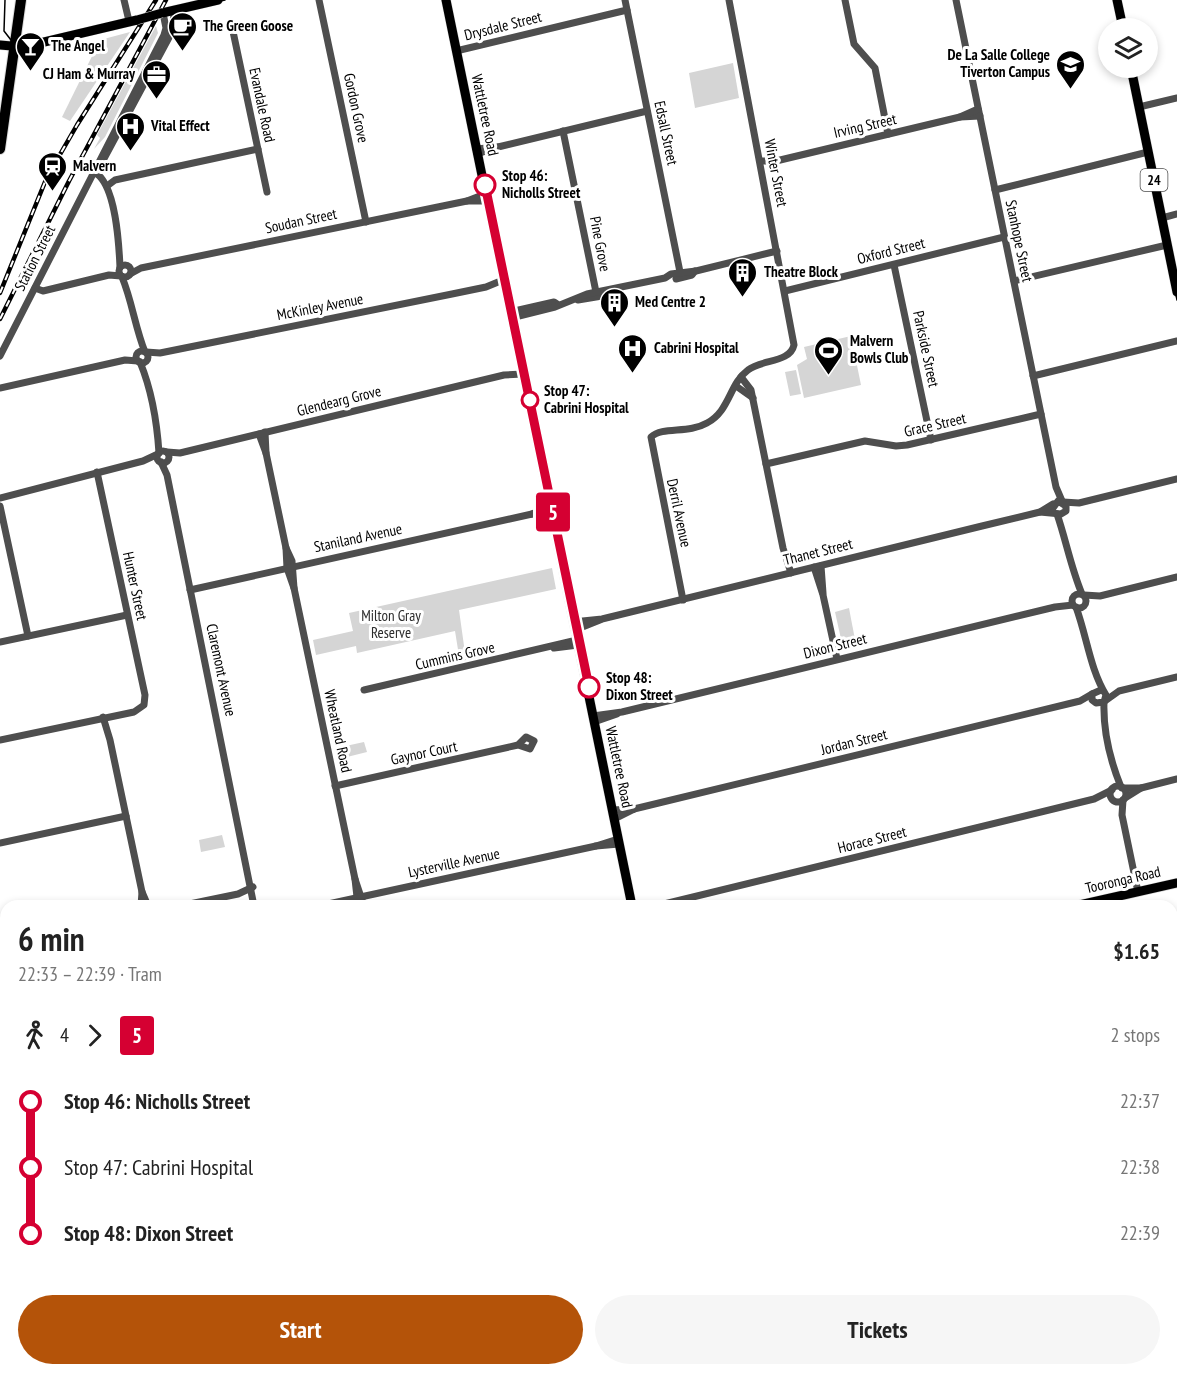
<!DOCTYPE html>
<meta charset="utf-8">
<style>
body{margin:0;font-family:"PT Sans Narrow",sans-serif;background:#f6f6f6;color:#222;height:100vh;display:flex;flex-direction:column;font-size:22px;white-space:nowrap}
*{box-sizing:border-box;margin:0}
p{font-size:20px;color:#767676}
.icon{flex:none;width:33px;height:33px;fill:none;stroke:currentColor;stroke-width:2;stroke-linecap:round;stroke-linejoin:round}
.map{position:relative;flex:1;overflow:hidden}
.panel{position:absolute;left:0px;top:900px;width:1178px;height:476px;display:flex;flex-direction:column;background:#fff;border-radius:18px 18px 0 0;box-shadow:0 3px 9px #0003}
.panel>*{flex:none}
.badge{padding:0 12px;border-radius:4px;font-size:21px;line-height:39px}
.controls{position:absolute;left:1098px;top:18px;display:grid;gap:12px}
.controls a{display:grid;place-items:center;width:60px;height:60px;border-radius:50%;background:#fff;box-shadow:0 3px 9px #0003;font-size:30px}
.map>.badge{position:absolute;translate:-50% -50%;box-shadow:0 0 0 3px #fff}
.legs{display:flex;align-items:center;gap:9px;height:66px;padding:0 18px;font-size:20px}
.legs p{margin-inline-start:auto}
.overview{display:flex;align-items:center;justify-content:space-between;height:102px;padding:0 18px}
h1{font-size:33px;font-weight:700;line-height:45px}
.cta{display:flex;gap:12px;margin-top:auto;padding:12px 18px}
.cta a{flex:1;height:69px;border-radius:36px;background:#b45309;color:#fff;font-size:24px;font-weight:700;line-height:69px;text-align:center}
.cta a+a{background:#f6f6f6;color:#222}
ul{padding:0 18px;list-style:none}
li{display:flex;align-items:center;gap:21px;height:66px;font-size:22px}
li i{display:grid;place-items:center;width:9px;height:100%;margin:0 8px;background:currentColor}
li i::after{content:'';width:15px;height:15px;margin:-8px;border:4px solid;border-radius:50%;background:#fff}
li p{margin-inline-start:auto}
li:first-child i{background:linear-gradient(#0000 50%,currentColor 0)}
li:last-child i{background:linear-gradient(currentColor 50%,#0000 0)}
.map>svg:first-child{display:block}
.green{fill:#d5d5d5}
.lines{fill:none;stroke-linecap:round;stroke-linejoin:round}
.major-casing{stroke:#dbdbdb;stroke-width:10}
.highway-casing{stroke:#dbdbdb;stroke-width:12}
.minor{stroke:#4e4e4e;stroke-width:7}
.major{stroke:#000;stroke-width:9}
.highway{stroke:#000;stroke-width:10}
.tram{stroke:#000;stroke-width:1.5}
.rail-casing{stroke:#000;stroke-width:4.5}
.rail{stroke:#fff;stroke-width:2;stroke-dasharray:7;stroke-linecap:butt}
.major-bridge-casing{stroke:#dbdbdb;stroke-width:10;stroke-linecap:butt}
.major-bridge{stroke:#000;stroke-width:9}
.line-1-casing{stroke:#fff;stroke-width:14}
.line-1{stroke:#d50032;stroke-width:9}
.stop-1-dot{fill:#fff;stroke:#d50032;stroke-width:3}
.labels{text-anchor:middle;stroke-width:6;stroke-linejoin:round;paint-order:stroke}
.shield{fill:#fff;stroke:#4c4c4c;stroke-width:1.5}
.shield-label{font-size:14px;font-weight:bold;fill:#000}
.poi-label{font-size:15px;font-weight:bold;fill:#000;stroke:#fff;text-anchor:start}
.street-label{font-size:15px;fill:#000;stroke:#fff}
.stop-label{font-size:15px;font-weight:bold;fill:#000;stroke:#fff;text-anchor:start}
.park-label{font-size:15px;fill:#2c2c2c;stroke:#fff}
</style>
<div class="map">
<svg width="1177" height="1375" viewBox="0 0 1177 1375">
<rect width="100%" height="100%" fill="#fff"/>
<!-- green -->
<g class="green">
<polygon points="156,26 158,33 105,137 94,149 100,138 97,135"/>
<polygon points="130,32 70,121 62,117 100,40"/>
<polygon points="733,63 739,98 695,108 689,73"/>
<polygon points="851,336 861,385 804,398 797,365 807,359 804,347"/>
<polygon points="796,370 801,394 790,396 785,372"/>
<polygon points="552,568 556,589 459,610 466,660 460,662 455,631 357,653 356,646 316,655 313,640 353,631 349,613"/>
<polygon points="849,608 856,645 843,648 835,612"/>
<polygon points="364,742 367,752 343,758 341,747"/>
<polygon points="222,835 225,847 201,852 199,840"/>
</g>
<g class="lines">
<defs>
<g id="major">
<polyline points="446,0 632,906"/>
<polyline points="1117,0 1123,28"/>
<polyline points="162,13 218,0"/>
<polyline points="0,45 23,47 137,20"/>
<polyline points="1131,68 1177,292"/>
<polyline points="1075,906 1177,883"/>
<polyline points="0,1144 6,1143"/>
<polyline points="734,1370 735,1375"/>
</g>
<polyline id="highway" points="0,149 21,0"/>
</defs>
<!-- major casing -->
<use href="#major" class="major-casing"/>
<!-- highway casing -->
<use href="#highway" class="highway-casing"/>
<!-- minor -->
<g class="minor">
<polyline points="124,0 129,21"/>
<polyline points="319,0 366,222"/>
<polyline points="625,0 680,272 677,278"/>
<polyline points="845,0 854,44 875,68 888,134"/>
<polyline points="956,0 1056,487 1062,501"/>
<polyline points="231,22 267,192"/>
<polyline points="456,51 627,10"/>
<polyline points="1139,107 1177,98"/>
<polyline points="960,117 980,116"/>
<polyline points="563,131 596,292"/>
<polyline points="476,149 498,147"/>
<polyline points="477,154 498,147 647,111"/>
<polyline points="760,161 776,161 960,117 978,109"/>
<polyline points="100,166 173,30 174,11"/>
<path d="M94,172c22,11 25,73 26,95"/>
<polyline points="107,186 115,180 258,149"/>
<polyline points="995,190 1148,152"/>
<polyline points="467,201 485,194"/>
<polyline points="1162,218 1177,214"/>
<circle cx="125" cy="271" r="6"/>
<polyline points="894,265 931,440"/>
<polyline points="130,274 141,268 467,201 487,201"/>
<path d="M122,277c10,24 13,50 23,75"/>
<polyline points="676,279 692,275 695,271"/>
<polyline points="1014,281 1167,245"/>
<polyline points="35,288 43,291 109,275 121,276"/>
<polyline points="785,291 1004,237"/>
<polyline points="578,300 608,295 615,290"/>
<polyline points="510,312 554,302 557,304"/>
<polyline points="511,318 555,307 587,294 665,278 671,274 696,271 777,251"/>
<circle cx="142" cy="357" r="6"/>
<polyline points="146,352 160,353 452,294 486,287 503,280"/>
<polyline points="0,356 164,35 166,28 163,13"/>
<path d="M140,362c12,29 17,60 19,91"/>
<polyline points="1033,376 1177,341"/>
<polyline points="741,377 751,390 783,548 791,573"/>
<polyline points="736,386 753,398"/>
<polyline points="0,388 125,360 138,361"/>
<polyline points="265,432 266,453"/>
<polyline points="259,434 266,453 286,548 292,561 294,588 355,879 358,906"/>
<circle cx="163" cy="457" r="6"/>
<polyline points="167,452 180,453 504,375 523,374"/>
<polyline points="161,462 167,475 254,906"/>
<polyline points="766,464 865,441 896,446 907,445 1041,414"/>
<polyline points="0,498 143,461 158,454"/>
<polyline points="1063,502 1079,503 1177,479"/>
<polyline points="0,506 28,636"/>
<polyline points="1040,512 1061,514 1066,511 1066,506 1058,501 1053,508"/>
<polyline points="532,514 550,506"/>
<path d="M1057,514c9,26 14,54 25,80"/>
<polyline points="286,548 287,568 294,588"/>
<polyline points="821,566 823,593"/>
<polyline points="814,567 823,595 837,659"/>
<polyline points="190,590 532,514 551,513"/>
<circle cx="1079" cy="601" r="7"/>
<polyline points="1084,595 1100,596 1177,577"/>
<path d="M683,600l-32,-163c12,-11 37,-3 56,-14 23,-12 22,-39 41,-53 14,-11 42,-7 46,-25l-65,-345"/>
<path d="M1076,607c11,30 14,62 30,88l-2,7 -8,1 -4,-3v-6l9,-4"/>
<polyline points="573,622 602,619 982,526 1040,512 1053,504"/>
<polyline points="575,630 600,620"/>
<polyline points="0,642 127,615"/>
<polyline points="554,648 578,645"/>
<polyline points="364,690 577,640"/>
<polyline points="1105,701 1119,691 1177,677"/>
<path d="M1104,702c-1,29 6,58 17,85"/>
<polyline points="593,716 622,712 1055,607 1073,605"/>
<polyline points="103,717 110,740 142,892 148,906"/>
<polyline points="594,722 617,714"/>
<polyline points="0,740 134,712 144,705 145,695 97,472"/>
<polyline points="335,786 518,745 530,749 534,741 526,737 518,745"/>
<circle cx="1118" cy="794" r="8"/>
<polyline points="1122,788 1141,788 1177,779"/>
<polyline points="1125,798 1141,788"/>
<polyline points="1123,800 1122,815 1138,892"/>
<polyline points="612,810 634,809 1080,701 1092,694"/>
<polyline points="614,819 634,809"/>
<polyline points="0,843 126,816"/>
<polyline points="596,846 619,844"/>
<polyline points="355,879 364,906"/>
<polyline points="141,906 142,892"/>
<polyline points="180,906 238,894 253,887"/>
<polyline points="319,906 596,846 618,839"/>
<polyline points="638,906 656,906 1094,799 1112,790"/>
<polyline points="0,946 6,944"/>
<polyline points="0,1045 6,1044"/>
<polyline points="2,1144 6,1175"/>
<polyline points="1172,1196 1177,1195"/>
<polyline points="1172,1303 1177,1302"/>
<polyline points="49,1370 50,1375"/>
<polyline points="166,1370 167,1375"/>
<polyline points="283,1370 284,1375"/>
<polyline points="957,1370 958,1375"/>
<polyline points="382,1375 406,1370"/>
<polyline points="849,1375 873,1370"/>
</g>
<!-- major -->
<use href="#major" class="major"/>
<!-- highway -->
<use href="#highway" class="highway"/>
<!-- tram -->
<g class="tram">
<polyline points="5,0 4,31 11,40 24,44 211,0"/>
<polyline points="444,0 631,906"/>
<polyline points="1119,0 1125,28"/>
<polyline points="203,5 225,0"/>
<polyline points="1129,68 1177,300"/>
<polyline points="736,1370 737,1375"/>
</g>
<defs>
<g id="rail">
<polyline points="0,293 47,177 77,125 156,0"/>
<polyline points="0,319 69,181 166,0"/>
</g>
</defs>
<!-- rail casing -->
<use href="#rail" class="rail-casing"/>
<!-- rail -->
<use href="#rail" class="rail"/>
<defs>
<polyline id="major-bridge" points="137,20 162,13"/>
</defs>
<!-- major-bridge casing -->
<use href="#major-bridge" class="major-bridge-casing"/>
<!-- major-bridge -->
<use href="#major-bridge" class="major-bridge"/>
</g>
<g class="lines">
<defs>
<polyline id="line-1" points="485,185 589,687"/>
</defs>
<!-- line-1 casing -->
<use href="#line-1" class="line-1-casing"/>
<!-- line-1 -->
<use href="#line-1" class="line-1"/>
</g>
<!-- icons -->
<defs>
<symbol id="cafe-pin" viewBox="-11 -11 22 30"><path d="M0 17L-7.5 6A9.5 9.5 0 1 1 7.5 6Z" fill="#000" stroke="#fff"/><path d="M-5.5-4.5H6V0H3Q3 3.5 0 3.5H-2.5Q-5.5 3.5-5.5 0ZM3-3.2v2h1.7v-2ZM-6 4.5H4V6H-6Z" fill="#fff"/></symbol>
<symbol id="bar-pin" viewBox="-11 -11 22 30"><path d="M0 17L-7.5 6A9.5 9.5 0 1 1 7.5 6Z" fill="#000" stroke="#fff"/><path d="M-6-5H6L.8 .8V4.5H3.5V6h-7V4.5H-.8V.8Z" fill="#fff"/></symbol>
<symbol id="school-pin" viewBox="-11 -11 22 30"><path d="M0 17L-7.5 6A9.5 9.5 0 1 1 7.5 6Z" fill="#000" stroke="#fff"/><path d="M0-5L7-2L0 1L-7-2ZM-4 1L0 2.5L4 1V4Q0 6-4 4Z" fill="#fff"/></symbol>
<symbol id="office-pin" viewBox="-11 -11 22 30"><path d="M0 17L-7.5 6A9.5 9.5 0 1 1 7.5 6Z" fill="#000" stroke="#fff"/><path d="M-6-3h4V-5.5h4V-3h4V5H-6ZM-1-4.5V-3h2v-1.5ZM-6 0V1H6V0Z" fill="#fff"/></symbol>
<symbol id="hospital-pin" viewBox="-11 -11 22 30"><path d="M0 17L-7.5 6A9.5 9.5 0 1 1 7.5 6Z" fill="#000" stroke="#fff"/><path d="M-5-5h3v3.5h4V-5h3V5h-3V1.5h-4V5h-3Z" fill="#fff"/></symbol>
<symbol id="station-pin" viewBox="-11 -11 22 30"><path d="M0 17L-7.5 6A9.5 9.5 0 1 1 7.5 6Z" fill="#000" stroke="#fff"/><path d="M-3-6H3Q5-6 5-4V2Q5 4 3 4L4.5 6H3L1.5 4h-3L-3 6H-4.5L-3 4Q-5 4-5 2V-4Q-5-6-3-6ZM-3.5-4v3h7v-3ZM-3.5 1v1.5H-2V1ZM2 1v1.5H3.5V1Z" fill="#fff"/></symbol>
<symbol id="building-pin" viewBox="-11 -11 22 30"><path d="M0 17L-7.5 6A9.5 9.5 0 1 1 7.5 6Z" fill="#000" stroke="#fff"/><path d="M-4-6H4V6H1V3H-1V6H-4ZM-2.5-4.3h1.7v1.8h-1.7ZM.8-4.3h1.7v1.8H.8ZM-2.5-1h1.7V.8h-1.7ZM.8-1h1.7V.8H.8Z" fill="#fff"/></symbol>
<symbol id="stadium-pin" viewBox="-11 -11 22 30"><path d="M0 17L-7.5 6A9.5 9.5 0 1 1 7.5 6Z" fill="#000" stroke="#fff"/><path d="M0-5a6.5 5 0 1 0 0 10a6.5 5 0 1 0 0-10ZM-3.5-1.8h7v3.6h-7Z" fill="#fff"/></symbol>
</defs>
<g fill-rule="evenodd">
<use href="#cafe-pin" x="166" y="10" width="33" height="45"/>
<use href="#bar-pin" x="14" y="30" width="33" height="45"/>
<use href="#school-pin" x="1054" y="48" width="33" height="45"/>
<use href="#office-pin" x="140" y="58" width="33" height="45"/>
<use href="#hospital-pin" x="114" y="110" width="33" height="45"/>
<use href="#station-pin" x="36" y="150" width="33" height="45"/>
<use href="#building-pin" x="726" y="256" width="33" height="45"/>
<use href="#building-pin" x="598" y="286" width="33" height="45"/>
<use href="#hospital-pin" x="616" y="332" width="33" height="45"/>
<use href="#stadium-pin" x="812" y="334" width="33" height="45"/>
</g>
<!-- markers -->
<g class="stop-1-dot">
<circle cx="485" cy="185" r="10"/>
<circle cx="530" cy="400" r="8"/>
<circle cx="589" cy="687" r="10"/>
</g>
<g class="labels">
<!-- shield labels -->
<rect class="shield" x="1140.5" y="169" width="27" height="22" rx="4.5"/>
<g class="shield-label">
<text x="1154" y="185">24</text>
</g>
<!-- poi labels -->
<g class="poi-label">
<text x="203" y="31">The Green Goose</text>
<text x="51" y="51">The Angel</text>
<text x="1050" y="60" text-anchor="end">De La Salle College<tspan x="1050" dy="17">Tiverton Campus</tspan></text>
<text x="135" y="79" text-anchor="end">CJ Ham &amp; Murray</text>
<text x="151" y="131">Vital Effect</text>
<text x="73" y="171">Malvern</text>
<text x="764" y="277">Theatre Block</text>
<text x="635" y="307">Med Centre 2</text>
<text x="850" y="346">Malvern<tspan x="850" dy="17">Bowls Club</tspan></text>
<text x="654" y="353">Cabrini Hospital</text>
</g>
<!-- street labels -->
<g class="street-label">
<text transform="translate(503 26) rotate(-14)" y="5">Drysdale Street</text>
<text transform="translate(262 105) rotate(78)" y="5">Evandale Road</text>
<text transform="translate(356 108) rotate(78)" y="5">Gordon Grove</text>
<text transform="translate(485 115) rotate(78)" y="5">Wattletree Road</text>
<text transform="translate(865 126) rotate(-13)" y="5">Irving Street</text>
<text transform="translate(666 133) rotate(78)" y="5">Edsall Street</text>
<text transform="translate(776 173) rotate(79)" y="5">Winter Street</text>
<text transform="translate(301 221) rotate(-12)" y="5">Soudan Street</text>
<text transform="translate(1019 241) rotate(78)" y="5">Stanhope Street</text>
<text transform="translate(600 244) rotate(79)" y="5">Pine Grove</text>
<text transform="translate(891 251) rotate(-14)" y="5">Oxford Street</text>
<text transform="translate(35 258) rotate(-63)" y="5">Station Street</text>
<text transform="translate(320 307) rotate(-11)" y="5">McKinley Avenue</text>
<text transform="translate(926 349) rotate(78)" y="5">Parkside Street</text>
<text transform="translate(339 401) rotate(-14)" y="5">Glendearg Grove</text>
<text transform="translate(935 425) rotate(-13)" y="5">Grace Street</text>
<text transform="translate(679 513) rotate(78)" y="5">Derril Avenue</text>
<text transform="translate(358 538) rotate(-12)" y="5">Staniland Avenue</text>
<text transform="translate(818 552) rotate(-14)" y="5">Thanet Street</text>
<text transform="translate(135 586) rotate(78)" y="5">Hunter Street</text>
<text transform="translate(835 646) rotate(-14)" y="5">Dixon Street</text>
<text transform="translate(455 656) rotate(-13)" y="5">Cummins Grove</text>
<text transform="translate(221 670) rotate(78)" y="5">Claremont Avenue</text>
<text transform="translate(338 731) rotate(78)" y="5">Wheatland Road</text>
<text transform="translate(854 742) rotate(-14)" y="5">Jordan Street</text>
<text transform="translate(424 753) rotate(-12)" y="5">Gaynor Court</text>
<text transform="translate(619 767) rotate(78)" y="5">Wattletree Road</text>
<text transform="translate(872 840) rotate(-14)" y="5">Horace Street</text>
<text transform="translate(454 863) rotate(-12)" y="5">Lysterville Avenue</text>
<text transform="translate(1123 880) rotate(-13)" y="5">Tooronga Road</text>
</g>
<!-- stop labels -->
<g class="stop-label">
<text x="502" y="181">Stop 46:<tspan x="502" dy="17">Nicholls Street</tspan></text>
<text x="544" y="396">Stop 47:<tspan x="544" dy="17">Cabrini Hospital</tspan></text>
<text x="606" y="683">Stop 48:<tspan x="606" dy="17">Dixon Street</tspan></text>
</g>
<!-- park labels -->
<g class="park-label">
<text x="391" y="621">Milton Gray<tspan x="391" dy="17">Reserve</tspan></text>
</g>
</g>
</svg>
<div class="controls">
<a><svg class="icon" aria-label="layers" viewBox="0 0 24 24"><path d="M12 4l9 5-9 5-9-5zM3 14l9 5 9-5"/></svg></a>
</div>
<b class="badge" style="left:553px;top:512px;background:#d50032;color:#fff">5</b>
<section class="panel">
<div class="overview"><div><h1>6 min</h1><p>22:33 – 22:39 · Tram</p></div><b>$1.65</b></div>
<div class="legs"><svg class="icon" aria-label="walk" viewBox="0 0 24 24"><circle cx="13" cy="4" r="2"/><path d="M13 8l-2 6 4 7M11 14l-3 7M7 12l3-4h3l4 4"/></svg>4<svg class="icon" aria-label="forward" viewBox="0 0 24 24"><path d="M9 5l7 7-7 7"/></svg><b class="badge" style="background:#d50032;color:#fff">5</b><p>2 stops</p></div>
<ul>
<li><i style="color:#d50032"></i><b>Stop 46: Nicholls Street</b><p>22:37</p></li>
<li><i style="color:#d50032"></i><span>Stop 47: Cabrini Hospital</span><p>22:38</p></li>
<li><i style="color:#d50032"></i><b>Stop 48: Dixon Street</b><p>22:39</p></li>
</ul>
<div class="cta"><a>Start</a><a>Tickets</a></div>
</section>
</div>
